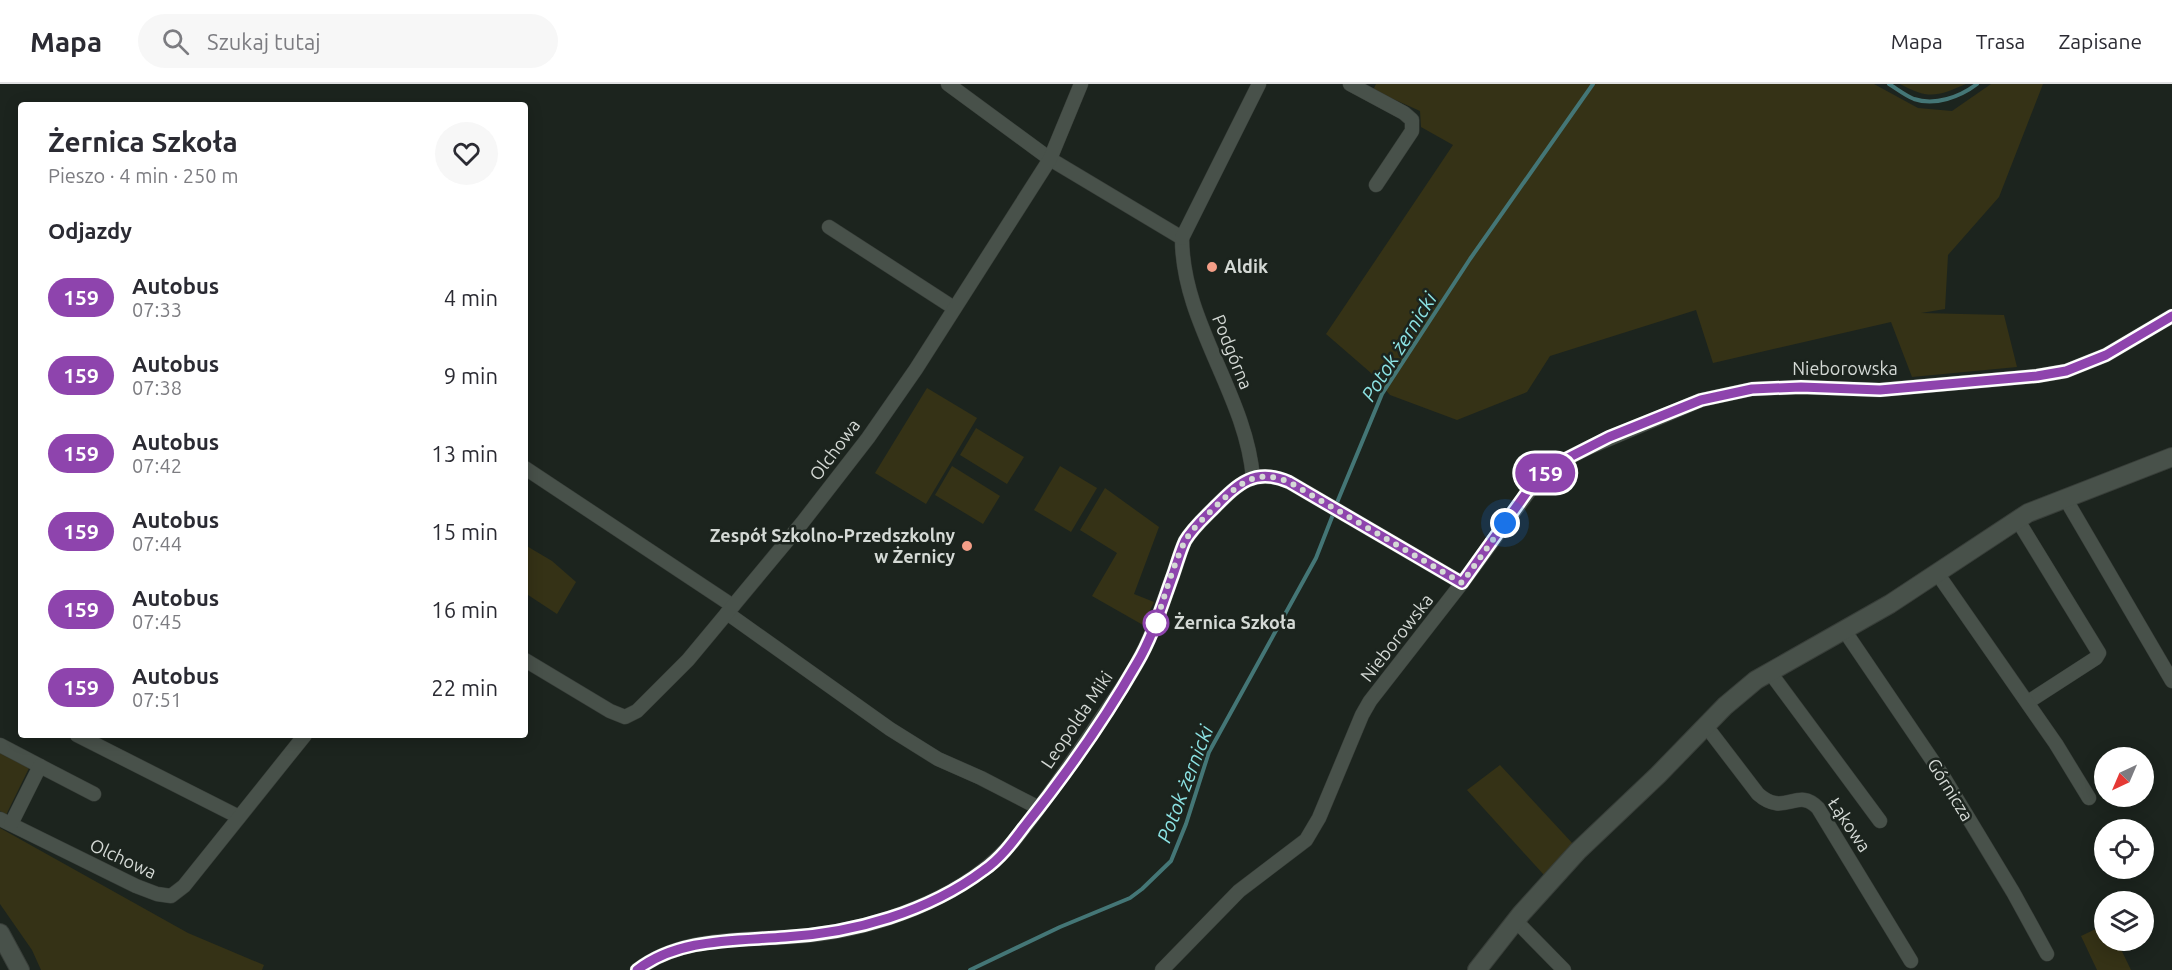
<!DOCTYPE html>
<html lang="pl">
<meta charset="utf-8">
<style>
body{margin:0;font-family:Ubuntu,sans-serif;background:#f7f7f7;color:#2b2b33;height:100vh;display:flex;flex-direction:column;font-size:22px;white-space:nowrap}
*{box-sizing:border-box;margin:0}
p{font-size:20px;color:#7c7c81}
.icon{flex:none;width:33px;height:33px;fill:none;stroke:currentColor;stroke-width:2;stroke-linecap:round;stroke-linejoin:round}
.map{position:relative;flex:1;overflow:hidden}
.details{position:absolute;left:18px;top:18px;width:510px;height:636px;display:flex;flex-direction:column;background:#fff;border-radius:6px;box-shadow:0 3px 15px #0003}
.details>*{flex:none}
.badge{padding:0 12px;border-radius:20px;font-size:21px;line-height:39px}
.needle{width:39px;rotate:224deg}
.fabs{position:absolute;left:2094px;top:663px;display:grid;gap:12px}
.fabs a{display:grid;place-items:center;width:60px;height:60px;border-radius:50%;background:#fff;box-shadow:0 3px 15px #0003;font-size:30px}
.you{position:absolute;width:30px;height:30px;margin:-15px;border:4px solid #fff;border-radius:50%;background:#1a73e8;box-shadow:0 0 0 9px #1a73e833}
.map>.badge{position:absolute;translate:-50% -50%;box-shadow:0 0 0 3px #fff}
h2{padding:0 30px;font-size:22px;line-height:54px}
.round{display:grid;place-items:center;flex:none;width:63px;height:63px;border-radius:32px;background:#f7f7f7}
.overview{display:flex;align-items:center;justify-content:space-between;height:102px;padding:0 30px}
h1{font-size:28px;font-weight:600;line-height:45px}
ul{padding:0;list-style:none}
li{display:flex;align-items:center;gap:18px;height:78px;padding:0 30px}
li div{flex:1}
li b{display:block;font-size:22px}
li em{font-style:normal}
li .badge{min-width:66px;font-weight:700;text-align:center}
header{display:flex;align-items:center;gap:36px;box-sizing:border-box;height:84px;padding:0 30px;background:#fff;border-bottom:2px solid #e1e1e2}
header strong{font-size:28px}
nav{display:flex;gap:33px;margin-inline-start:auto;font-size:21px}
.search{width:420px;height:54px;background:#f7f7f7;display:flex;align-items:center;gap:15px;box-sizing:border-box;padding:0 21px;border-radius:33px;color:#7c7c81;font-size:22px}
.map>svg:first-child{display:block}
.green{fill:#353216}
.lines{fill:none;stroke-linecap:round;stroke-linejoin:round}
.stream{stroke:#447676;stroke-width:4}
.street-casing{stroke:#383e39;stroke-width:15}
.secondary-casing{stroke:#383e39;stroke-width:20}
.street{stroke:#48514a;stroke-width:14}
.secondary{stroke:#48514a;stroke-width:18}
.line-casing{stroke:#fff;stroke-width:14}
.line{stroke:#8e44ad;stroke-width:9}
.walk{stroke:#d4d9d5;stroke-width:6;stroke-dasharray:0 10.8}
.poi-dot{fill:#f49e87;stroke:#1c241e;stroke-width:2}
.stop-dot{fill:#fff;stroke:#8e44ad;stroke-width:3}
.labels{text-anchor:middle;stroke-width:5;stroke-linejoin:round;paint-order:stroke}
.poi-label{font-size:18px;font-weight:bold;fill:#d4d9d5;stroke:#1c241e;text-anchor:start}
.street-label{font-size:18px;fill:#d4d9d5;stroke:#1c241e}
.stop-label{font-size:18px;font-weight:bold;fill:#d4d9d5;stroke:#1c241e;text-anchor:start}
.water-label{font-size:20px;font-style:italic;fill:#8ce3e4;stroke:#1c241e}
</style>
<header>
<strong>Mapa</strong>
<div class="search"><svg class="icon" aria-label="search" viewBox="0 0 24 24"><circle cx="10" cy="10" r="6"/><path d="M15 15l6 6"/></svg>Szukaj tutaj</div>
<nav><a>Mapa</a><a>Trasa</a><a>Zapisane</a></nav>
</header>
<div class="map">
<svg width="2172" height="886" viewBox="0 0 2172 886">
<rect width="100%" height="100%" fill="#1c241e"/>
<!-- green -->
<g class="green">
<polygon points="1376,0 1874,0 1918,24 1952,27 1991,0 2043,0 1999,113 1948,171 1945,225 1921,229 2004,231 2017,283 1912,293 1891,238 1713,279 1696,226 1550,272 1527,308 1457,336 1390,311 1371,289 1326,250 1453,61 1421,43 1420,27 1373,6"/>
<path d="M1900,0h66c-28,12 -37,16 -66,0z"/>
<polygon points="927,304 977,334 926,420 875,389"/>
<polygon points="976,344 1024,373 1007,400 960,371"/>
<polygon points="952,382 1000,412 983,440 935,411"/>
<polygon points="1060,382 1097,404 1071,448 1034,426"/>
<polygon points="1105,404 1159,443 1134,510 1154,518 1143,541 1092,512 1117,469 1080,446"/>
<polygon points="525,461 552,477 576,498 557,530 525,509"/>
<polygon points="0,666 30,682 6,731 0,727"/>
<polygon points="1500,681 1574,761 1544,791 1467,706"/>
<polygon points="0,744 188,849 264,881 262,886 41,886 32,866 0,820"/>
<polygon points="2104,841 2104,856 2117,857 2131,886 2097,886 2081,852"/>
</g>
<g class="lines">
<!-- stream -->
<g class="stream">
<path d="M1889,0c8,5 17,12 25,15 21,7 46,-2 63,-15"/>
<polyline points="1336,421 1382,310 1470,175 1593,0"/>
<polyline points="970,886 1060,843 1130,814 1142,805 1171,777 1186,740 1209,668 1316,474 1334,428"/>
</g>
<defs>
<g id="street">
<path d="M948,0l102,75 132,79c0,85 64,156 71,240"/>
<polyline points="1350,0 1404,29 1412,36 1412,47 1376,101"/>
<polyline points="829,143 954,224"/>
<polyline points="1182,154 1259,0"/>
<polyline points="525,384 733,522"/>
<polyline points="2065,414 2172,597"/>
<polyline points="2017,435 2099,569 2096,574 2028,618"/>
<polyline points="1937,489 2056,660 2089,714"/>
<polyline points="727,529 890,645 938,675 981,694 1039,724"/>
<polyline points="1844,546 1943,692 2013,808 2047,870"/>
<polyline points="525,576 610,627 625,633 637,627 688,576 802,439 868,354 916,285 1050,75 1081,0"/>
<polyline points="1769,587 1880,737"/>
<path d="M1706,642l52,68c27,24 39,-8 60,14l93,153"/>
<polyline points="77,651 239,733"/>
<polyline points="0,661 40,682"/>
<polyline points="0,735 136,802 157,810 171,812 184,802 305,651"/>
<polyline points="11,740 40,682 94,710"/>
<polyline points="1516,837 1564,886"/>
<path d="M637,886c47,-36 111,-29 166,-34 74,-7 166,-39 213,-98 28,-35 54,-73 79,-110 14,-22 30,-43 42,-65 16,-28 25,-58 36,-88 4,-11 7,-23 12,-34 8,-13 19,-23 30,-34 23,-23 40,-40 74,-25l173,101"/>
<polyline points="1162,886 1239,807 1306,756 1319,734 1362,631 1370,617 1462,499 1536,398 1556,380 1590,363 1701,316 1752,305 1801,303 1879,306 2037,292 2066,287 2106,271 2172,232"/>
</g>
<g id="secondary">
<polyline points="0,849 20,886"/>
<polyline points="1477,886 1521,830 1578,767 1658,691 1725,622 1756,596 1890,520 2028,429 2172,373"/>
</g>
</defs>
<!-- street casing -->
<use href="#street" class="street-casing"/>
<!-- secondary casing -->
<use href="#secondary" class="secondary-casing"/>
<!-- street -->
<use href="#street" class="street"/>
<!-- secondary -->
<use href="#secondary" class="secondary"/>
</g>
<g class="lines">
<defs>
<path id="line" d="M637,886c41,-32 98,-29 148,-33 69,-4 143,-25 199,-67 16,-11 28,-27 40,-43 40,-50 81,-108 113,-164 16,-27 25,-58 36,-88 4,-11 7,-23 12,-34 7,-12 17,-21 27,-31 24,-24 41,-44 77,-28l173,101 65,-91 17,-19 12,-9 53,-27 92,-37 51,-11 49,-2 79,3 157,-14 29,-5 40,-16 66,-39"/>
</defs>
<!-- line casing -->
<use href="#line" class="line-casing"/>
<!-- line -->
<use href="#line" class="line"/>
<!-- walk -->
<path class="walk" d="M1156,539l-1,2c9,-26 18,-60 30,-84 7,-12 18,-22 28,-32 24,-23 41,-42 76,-27l173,101 43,-60"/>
</g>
<!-- markers -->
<g class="poi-dot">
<circle cx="1212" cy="183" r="6"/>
<circle cx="967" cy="462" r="6"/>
</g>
<circle class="stop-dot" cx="1156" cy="539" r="12"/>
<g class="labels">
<!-- poi labels -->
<g class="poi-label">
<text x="1224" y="189">Aldik</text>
<text x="955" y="458" text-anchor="end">Zespół Szkolno-Przedszkolny<tspan x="955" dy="21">w Żernicy</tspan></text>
</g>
<!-- street labels -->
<g class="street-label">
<text transform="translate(1232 268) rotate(68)" y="6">Podgórna</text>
<text x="1845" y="291">Nieborowska</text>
<text transform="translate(835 366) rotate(-53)" y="6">Olchowa</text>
<text transform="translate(1397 554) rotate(-52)" y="6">Nieborowska</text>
<text transform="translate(1077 636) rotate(-56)" y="6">Leopolda Miki</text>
<text transform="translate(1950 706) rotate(58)" y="6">Górnicza</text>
<text transform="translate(1849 741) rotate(56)" y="6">Łąkowa</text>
<text transform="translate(123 775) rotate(25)" y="6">Olchowa</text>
</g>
<!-- stop labels -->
<g class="stop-label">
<text x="1174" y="545">Żernica Szkoła</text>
</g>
<!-- water labels -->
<g class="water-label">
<text transform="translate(1399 263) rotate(-58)" y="7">Potok żernicki</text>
<text transform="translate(1185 700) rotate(-69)" y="7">Potok żernicki</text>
</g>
</g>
</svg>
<div class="fabs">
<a><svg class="needle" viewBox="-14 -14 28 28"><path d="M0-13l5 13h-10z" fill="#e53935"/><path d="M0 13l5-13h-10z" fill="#7c7c81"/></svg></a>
<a><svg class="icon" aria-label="locate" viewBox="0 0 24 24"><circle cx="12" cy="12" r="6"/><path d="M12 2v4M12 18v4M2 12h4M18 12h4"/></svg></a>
<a><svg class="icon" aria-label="layers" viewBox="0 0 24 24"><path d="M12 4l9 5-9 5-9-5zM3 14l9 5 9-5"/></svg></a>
</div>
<div class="you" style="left:1505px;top:439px"></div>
<b class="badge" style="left:1545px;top:389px;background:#8e44ad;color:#fff">159</b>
<section class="details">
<div class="overview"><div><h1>Żernica Szkoła</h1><p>Pieszo · 4 min · 250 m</p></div><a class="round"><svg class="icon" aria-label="heart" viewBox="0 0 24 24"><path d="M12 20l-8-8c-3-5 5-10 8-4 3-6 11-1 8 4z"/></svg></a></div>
<h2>Odjazdy</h2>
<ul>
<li><span class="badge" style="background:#8e44ad;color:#fff">159</span><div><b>Autobus</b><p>07:33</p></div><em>4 min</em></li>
<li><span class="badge" style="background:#8e44ad;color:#fff">159</span><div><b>Autobus</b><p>07:38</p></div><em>9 min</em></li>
<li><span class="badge" style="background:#8e44ad;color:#fff">159</span><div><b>Autobus</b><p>07:42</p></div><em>13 min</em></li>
<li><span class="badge" style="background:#8e44ad;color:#fff">159</span><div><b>Autobus</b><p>07:44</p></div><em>15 min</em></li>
<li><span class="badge" style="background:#8e44ad;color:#fff">159</span><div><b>Autobus</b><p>07:45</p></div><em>16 min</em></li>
<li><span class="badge" style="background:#8e44ad;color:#fff">159</span><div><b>Autobus</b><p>07:51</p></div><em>22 min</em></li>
</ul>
</section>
</div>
